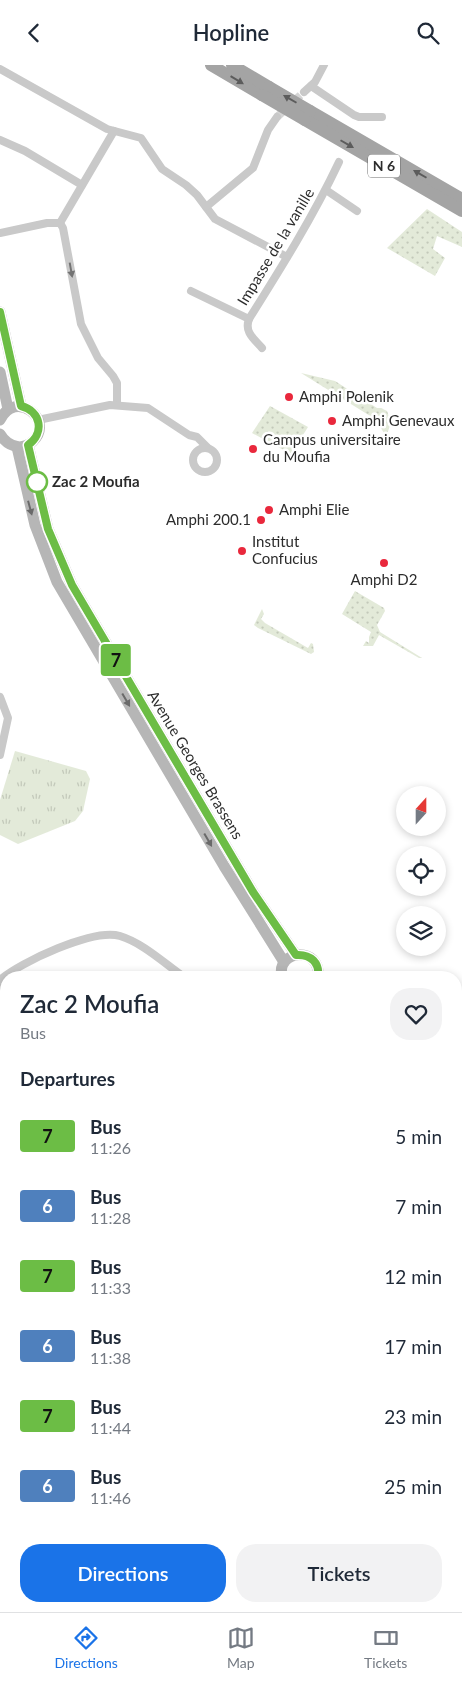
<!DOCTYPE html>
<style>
body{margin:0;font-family:Lato,sans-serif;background:#f2f2f3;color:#1f2937;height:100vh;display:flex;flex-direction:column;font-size:19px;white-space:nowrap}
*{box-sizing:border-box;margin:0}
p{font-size:16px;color:#747a83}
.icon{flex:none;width:28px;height:28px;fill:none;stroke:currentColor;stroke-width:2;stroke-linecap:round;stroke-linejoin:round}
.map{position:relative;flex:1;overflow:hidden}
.panel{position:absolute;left:0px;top:906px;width:462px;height:641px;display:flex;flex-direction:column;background:#fff;border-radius:20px 20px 0 0;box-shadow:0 2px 8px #0003}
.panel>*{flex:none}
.badge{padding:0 10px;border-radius:4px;font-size:18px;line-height:32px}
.needle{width:32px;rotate:21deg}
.tools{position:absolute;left:396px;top:721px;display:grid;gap:10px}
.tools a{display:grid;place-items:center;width:50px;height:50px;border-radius:50%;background:#fff;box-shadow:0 2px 8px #0003;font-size:25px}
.map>.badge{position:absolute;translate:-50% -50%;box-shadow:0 0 0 2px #fff}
h2{padding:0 20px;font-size:19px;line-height:45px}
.round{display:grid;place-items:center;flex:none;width:52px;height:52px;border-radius:20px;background:#f2f2f3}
.overview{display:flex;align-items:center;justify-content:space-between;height:85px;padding:0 20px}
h1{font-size:24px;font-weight:600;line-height:38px}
.cta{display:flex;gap:10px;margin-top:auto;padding:10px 20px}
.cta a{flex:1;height:58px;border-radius:20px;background:#1a73e8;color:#fff;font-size:20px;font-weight:600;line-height:58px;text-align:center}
.cta a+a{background:#f2f2f3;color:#1f2937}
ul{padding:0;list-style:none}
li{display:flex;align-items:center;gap:15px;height:70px;padding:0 20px}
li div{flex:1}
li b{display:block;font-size:19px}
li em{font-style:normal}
li .badge{min-width:55px;font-weight:700;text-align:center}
header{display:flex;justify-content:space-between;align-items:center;height:65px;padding:0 20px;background:#fff;font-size:22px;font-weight:600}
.menu{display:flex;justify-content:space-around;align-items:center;height:70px;border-top:1px solid #e0e1e3;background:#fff;font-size:14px;color:#747a83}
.menu a{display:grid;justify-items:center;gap:2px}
.menu .on{color:#1a73e8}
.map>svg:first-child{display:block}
.grass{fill:url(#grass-dots)}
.park{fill:url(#park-tufts)}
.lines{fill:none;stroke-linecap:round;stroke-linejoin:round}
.street-tunnel{stroke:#d5d5d5;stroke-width:8;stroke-dasharray:8 4;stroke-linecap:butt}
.street{stroke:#c9c9c9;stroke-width:8}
.secondary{stroke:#b6b6b6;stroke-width:11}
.primary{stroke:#a4a4a4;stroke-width:12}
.primary-bridge{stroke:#a4a4a4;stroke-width:12}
.oneway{fill:#5c5c5c}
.oneway2{fill:#737373}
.oneway3{fill:#6a6a6a}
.line-casing{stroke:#fff;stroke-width:11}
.line{stroke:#6cbd45;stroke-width:8}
.poi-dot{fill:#e9283c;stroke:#fff;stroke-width:2}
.stop-dot{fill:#fff;stroke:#6cbd45;stroke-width:2.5}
.labels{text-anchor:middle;stroke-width:5;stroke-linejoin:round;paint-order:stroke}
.shield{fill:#fff;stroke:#6b6b6b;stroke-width:1}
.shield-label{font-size:14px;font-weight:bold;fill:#2c2c2c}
.street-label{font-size:15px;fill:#2c2c2c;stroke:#fff}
.poi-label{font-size:15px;fill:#2c2c2c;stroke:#fff;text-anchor:start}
.stop-label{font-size:15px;font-weight:bold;fill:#2c2c2c;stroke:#fff;text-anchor:start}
</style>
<header><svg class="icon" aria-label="back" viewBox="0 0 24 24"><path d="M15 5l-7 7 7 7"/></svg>Hopline<svg class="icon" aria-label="search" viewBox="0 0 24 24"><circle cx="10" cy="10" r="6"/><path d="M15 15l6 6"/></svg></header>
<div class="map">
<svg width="462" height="1547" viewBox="0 0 462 1547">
<defs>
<pattern id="grass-dots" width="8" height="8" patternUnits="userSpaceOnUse" patternTransform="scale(1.25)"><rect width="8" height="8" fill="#e3ead9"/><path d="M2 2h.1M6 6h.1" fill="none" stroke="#c3c9ba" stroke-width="1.8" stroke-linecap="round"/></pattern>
<pattern id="park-tufts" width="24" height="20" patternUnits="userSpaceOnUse" patternTransform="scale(1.25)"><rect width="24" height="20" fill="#e3ead9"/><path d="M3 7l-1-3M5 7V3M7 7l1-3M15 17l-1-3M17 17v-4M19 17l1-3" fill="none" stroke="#c3c9ba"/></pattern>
</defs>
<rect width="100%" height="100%" fill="#fff"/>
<!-- grass -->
<g class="grass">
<polygon points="427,144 462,167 462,182 437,171 433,184 445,193 435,211 387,183"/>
<polygon points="301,308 335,316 377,343 381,343 387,346 391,358 387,369 384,368 375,354"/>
<polygon points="270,341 308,362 291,389 252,368"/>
<polygon points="355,526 384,543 385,546 377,560 380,567 422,593 419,593 379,570 373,581 363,581 366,576 369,578 369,572 371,567 342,549"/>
<polygon points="262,544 264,549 261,554 265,558 308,583 311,578 313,579 314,587 311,589 258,563 254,560"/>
</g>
<!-- park -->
<polygon class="park" points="15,686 86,706 90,714 83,746 75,756 18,779 0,770 0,735"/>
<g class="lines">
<!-- street-tunnel -->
<polyline class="street-tunnel" points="277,52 304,27"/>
<!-- street -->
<g class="street">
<polyline points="0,4 107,64 141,73 162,104 186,120 197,130 215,154 287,192"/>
<polyline points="311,21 354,50 359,52 382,52"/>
<polyline points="304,27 315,17 324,0"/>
<polyline points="0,75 25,86 82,120"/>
<polyline points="326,125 357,146"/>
<polyline points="206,142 253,103 268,65 277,52"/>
<polyline points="60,158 63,163 81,259 98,293 113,311 117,318 117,339"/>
<polyline points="60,158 114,66"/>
<polyline points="0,168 47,158 60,158"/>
<path d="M191,226l58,28c-5,13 5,20 13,29"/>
<path d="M249,254c32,-51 64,-102 90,-157"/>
<polyline points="38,355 110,340 148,343 189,370 197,372 208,383"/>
<circle cx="205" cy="395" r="12"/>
<polyline points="0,632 8,653 0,690"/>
<path d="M0,915c20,-18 94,-52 120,-44 23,7 44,27 64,41"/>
<path d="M0,915c4,5 4,12 0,18"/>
<polyline points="0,938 6,946"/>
<polyline points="0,1048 6,1040"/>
<polyline points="0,1133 6,1137"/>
<polyline points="0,1273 6,1268"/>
<polyline points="0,1380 6,1376"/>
<polyline points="456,1382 462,1345"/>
<polyline points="0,1393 6,1401"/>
<polyline points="456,1527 462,1539"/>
<polyline points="285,1541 287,1547"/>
<polyline points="11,1547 19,1541"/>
</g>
<!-- secondary -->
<g class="secondary">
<polyline points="0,247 21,341"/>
<polyline points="0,307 8,344"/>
<path d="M0,355c15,-32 55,0 33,21 -4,4 -9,6 -14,6 -9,-1 -15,-6 -19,-13"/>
<polyline points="28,380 48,464 72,520 253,827 296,890"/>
<polyline points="17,382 35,460 57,517 224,801 284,897"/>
<path d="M282,912c-7,-28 40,-31 36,0"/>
<polyline points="456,1065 462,1067"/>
</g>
<!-- primary -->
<g class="primary">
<polyline points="211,0 262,30"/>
<polyline points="232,0 269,22"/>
<polyline points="310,46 462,134"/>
<polyline points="305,55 462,146"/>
</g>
<!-- primary-bridge -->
<g class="primary-bridge">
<polyline points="269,22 310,46"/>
<polyline points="262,30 305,55"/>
</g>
</g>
<!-- one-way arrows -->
<defs><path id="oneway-solid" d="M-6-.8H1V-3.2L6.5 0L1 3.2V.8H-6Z" transform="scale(1.25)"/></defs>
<g class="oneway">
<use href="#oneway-solid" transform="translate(237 15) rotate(31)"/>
<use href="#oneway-solid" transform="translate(290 34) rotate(-150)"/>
<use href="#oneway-solid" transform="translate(347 79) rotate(30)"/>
<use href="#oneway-solid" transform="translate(420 109) rotate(-150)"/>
</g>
<use class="oneway2" href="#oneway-solid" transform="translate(71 205) rotate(80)"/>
<g class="oneway3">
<use href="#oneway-solid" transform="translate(30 443) rotate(75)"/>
<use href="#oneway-solid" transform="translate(126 635) rotate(60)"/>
<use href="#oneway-solid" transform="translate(208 775) rotate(60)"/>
</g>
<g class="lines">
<defs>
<path id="line" d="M0,247l21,94c20,5 24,27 7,39l20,84 24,56 181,307 43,63c15,-1 24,8 22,22"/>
</defs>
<!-- line casing -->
<use href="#line" class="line-casing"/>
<!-- line -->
<use href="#line" class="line"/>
</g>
<!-- markers -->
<g class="poi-dot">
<circle cx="289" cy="332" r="5"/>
<circle cx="332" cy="356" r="5"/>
<circle cx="253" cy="384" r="5"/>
<circle cx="269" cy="445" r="5"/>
<circle cx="261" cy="455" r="5"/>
<circle cx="242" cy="486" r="5"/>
<circle cx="384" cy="498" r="5"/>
</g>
<circle class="stop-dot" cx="37" cy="417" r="10"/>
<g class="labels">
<!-- shield labels -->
<rect class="shield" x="368" y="89.5" width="32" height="23" rx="4"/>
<g class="shield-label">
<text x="384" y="106">N 6</text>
</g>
<!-- street labels -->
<g class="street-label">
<text transform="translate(276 182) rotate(-59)" y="5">Impasse de la vanille</text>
<text transform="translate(195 700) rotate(59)" y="5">Avenue Georges Brassens</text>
</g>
<!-- poi labels -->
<g class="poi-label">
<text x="299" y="337">Amphi Polenik</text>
<text x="342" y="361">Amphi Genevaux</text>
<text x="263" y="380">Campus universitaire<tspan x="263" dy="17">du Moufia</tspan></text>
<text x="279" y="450">Amphi Elie</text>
<text x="251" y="460" text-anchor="end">Amphi 200.1</text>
<text x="252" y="482">Institut<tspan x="252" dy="17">Confucius</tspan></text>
<text x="384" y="520" text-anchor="middle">Amphi D2</text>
</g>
<!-- stop labels -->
<g class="stop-label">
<text x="52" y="422">Zac 2 Moufia</text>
</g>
</g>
</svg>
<div class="tools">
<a><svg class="needle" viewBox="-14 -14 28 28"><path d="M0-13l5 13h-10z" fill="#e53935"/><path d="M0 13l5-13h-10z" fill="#747a83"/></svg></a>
<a><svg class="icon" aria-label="locate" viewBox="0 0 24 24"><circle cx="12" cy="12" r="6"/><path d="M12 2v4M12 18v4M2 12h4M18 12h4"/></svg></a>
<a><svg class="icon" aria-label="layers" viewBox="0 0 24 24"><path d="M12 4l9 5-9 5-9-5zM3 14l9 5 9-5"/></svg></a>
</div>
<b class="badge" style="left:116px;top:595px;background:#6cbd45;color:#111">7</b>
<section class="panel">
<div class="overview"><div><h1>Zac 2 Moufia</h1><p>Bus</p></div><a class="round"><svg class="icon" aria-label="heart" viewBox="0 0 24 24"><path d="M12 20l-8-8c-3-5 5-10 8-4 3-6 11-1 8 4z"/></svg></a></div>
<h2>Departures</h2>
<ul>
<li><span class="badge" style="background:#6cbd45;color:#111">7</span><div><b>Bus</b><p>11:26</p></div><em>5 min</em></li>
<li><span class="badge" style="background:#4f80bd;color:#fff">6</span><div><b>Bus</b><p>11:28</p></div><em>7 min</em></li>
<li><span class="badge" style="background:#6cbd45;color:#111">7</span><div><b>Bus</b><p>11:33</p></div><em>12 min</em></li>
<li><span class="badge" style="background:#4f80bd;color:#fff">6</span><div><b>Bus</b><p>11:38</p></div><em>17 min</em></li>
<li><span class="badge" style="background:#6cbd45;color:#111">7</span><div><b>Bus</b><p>11:44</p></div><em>23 min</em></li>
<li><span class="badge" style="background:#4f80bd;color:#fff">6</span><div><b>Bus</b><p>11:46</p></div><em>25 min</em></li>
</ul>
<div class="cta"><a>Directions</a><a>Tickets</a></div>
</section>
</div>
<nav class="menu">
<a class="on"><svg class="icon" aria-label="directions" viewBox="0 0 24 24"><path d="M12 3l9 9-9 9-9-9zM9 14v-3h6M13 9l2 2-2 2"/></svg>Directions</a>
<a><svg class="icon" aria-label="map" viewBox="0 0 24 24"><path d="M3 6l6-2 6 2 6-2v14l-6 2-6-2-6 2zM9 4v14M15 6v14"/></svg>Map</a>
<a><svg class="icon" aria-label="tickets" viewBox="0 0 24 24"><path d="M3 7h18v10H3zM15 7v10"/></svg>Tickets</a>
</nav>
